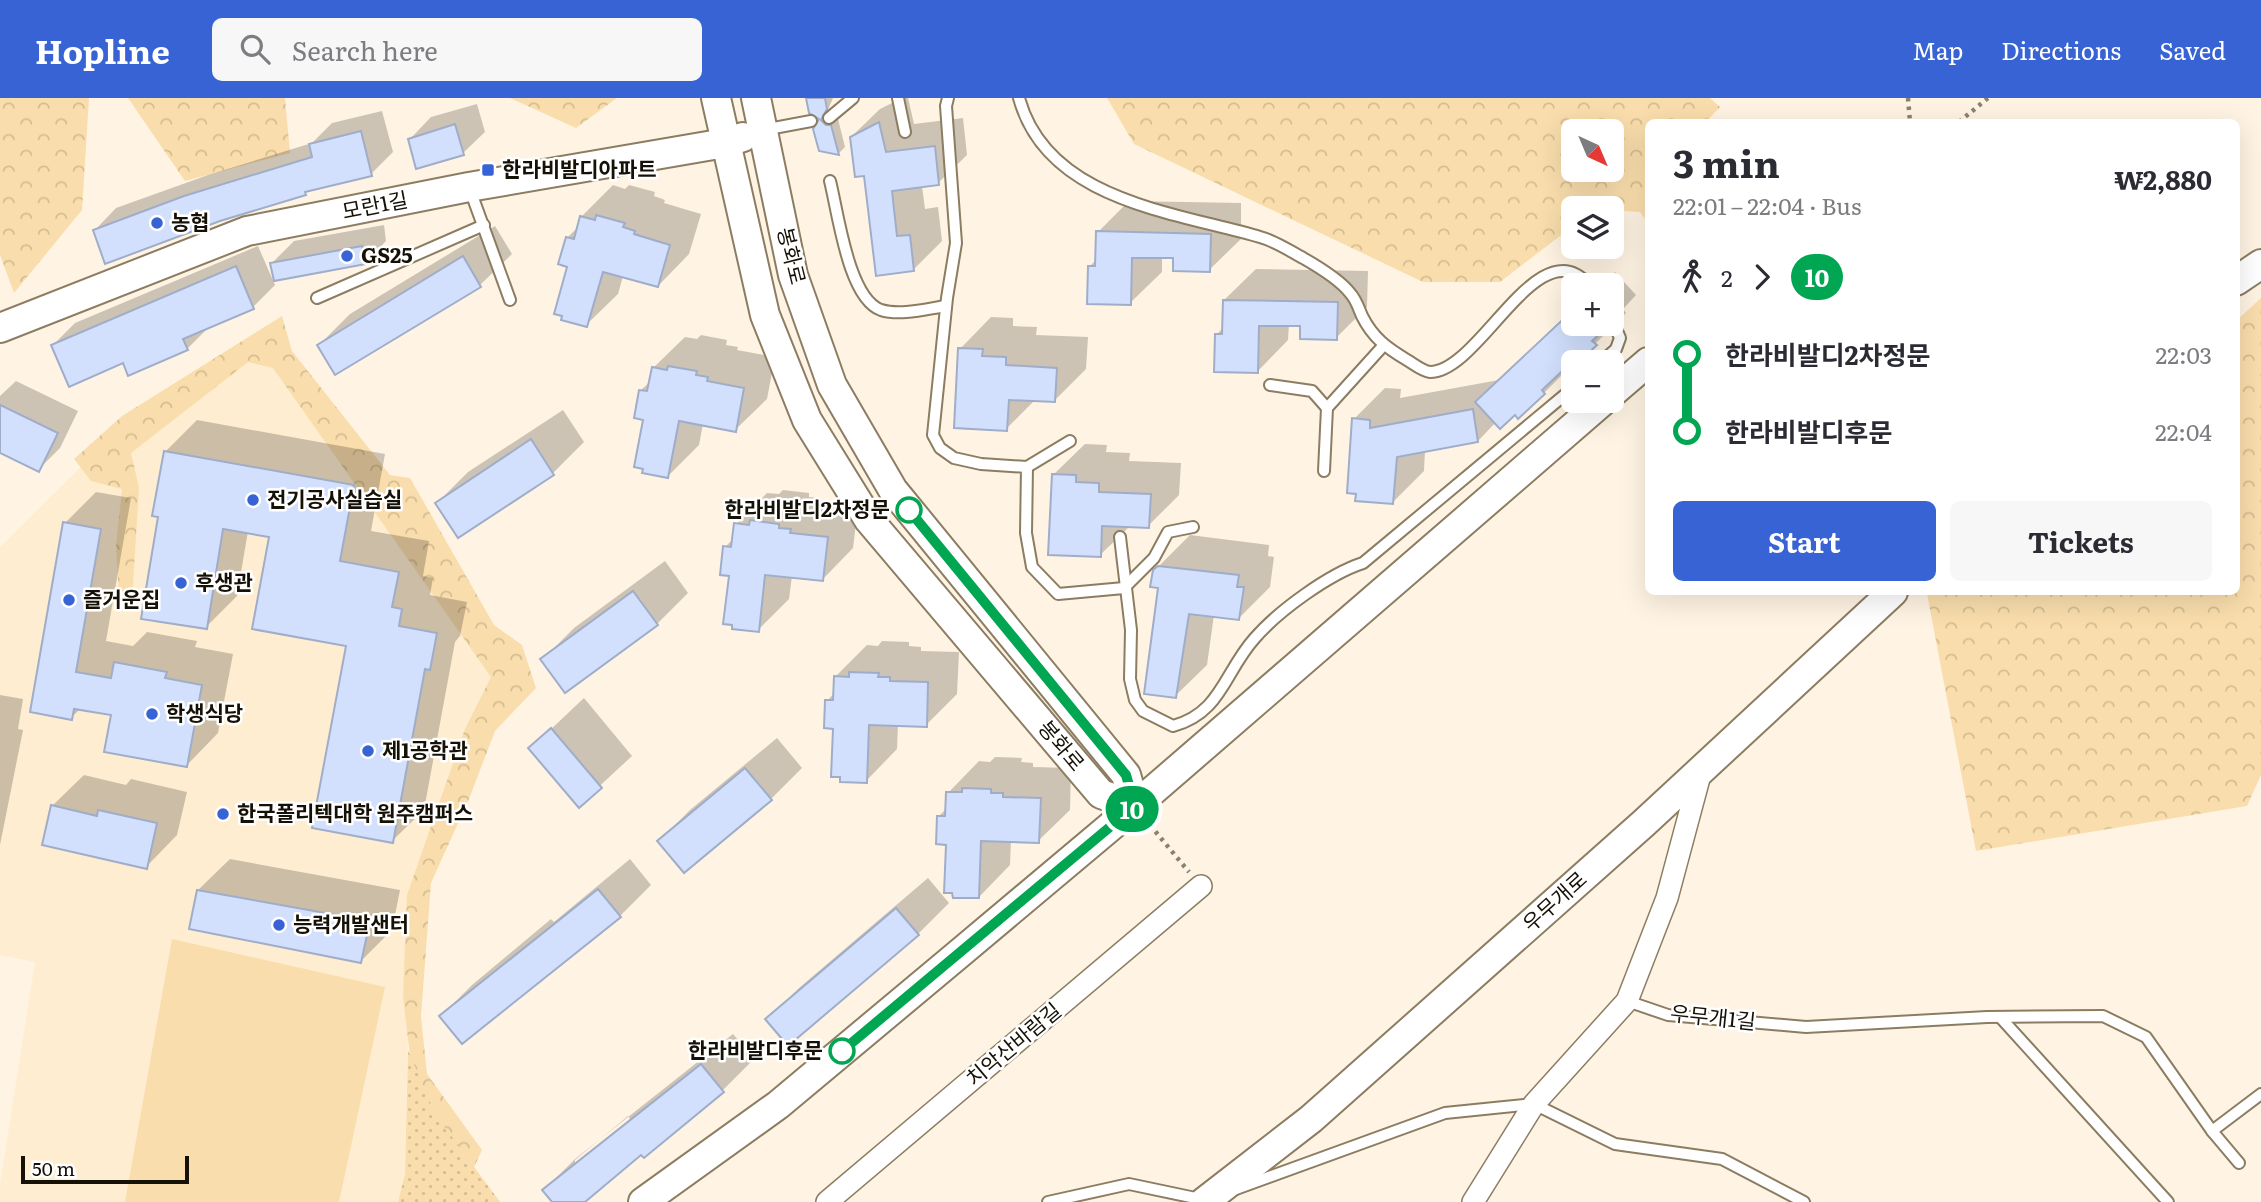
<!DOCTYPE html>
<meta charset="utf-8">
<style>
body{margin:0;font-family:Literata,"Noto Sans KR",serif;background:#f7f7f7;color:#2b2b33;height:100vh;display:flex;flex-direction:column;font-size:26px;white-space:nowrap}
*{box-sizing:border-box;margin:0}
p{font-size:23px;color:#7c7c81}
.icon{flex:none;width:38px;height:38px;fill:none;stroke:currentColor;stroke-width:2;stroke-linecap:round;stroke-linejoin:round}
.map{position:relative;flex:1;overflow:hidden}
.sheet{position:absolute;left:1645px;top:21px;width:595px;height:476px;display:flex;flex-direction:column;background:#fff;border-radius:10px;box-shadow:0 7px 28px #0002}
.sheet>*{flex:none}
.badge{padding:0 14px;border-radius:23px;font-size:24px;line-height:46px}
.needle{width:46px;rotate:136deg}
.controls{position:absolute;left:1561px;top:21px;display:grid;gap:14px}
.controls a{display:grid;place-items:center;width:63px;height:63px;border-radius:10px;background:#fff;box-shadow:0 7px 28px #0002;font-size:35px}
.scale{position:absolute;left:21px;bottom:18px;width:168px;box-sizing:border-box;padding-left:7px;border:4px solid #161107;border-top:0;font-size:19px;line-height:24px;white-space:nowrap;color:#161107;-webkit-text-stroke:5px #fff;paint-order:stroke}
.map>.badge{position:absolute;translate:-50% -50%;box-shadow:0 0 0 4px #fff}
.legs{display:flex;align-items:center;gap:10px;height:77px;padding:0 28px;font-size:23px}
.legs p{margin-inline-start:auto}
.head{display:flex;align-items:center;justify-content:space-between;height:119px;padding:0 28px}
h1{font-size:38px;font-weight:700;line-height:52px}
.action{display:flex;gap:14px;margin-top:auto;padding:14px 28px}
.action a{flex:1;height:80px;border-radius:10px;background:#3863d4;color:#fff;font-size:28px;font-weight:700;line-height:80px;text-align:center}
.action a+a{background:#f7f7f7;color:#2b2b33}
ul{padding:0 28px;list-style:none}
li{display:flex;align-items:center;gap:24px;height:77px;font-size:26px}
li i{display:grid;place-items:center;width:10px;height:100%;margin:0 9px;background:currentColor}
li i::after{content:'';width:18px;height:18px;margin:-9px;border:5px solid;border-radius:50%;background:#fff}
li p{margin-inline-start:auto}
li:first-child i{background:linear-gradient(#0000 50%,currentColor 0)}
li:last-child i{background:linear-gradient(currentColor 50%,#0000 0)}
header{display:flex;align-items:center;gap:42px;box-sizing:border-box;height:98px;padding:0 35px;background:#3863d4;color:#fff}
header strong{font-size:33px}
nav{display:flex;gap:38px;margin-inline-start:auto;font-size:24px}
.search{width:490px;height:63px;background:#f7f7f7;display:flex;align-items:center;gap:18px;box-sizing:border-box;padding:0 24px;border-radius:10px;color:#7c7c81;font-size:26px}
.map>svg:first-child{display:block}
.built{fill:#feedd0}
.green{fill:#f9ddac}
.forest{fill:url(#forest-crowns);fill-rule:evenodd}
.park{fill:url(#park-dots)}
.shadow{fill:#0003;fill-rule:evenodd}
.building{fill:#d2e0fd;stroke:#a0adc9;stroke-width:2}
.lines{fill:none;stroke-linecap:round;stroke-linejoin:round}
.lane-casing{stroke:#8c7d62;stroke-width:14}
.street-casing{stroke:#8c7d62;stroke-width:24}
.secondary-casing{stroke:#8c7d62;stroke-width:32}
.path{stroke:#898274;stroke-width:4.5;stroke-dasharray:3.5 5;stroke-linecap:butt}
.lane{stroke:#fff;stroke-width:10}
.street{stroke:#fff;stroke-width:21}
.secondary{stroke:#fff;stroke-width:28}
.line-1-casing{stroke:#fff;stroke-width:16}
.line-1{stroke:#00a651;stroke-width:10}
.poi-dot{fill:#3863d4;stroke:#fff;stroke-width:2.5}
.stop-1-dot{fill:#fff;stroke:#00a651;stroke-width:3.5}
.labels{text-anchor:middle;stroke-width:5;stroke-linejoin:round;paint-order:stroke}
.poi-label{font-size:21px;font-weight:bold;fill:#161107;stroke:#fff;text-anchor:start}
.street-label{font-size:21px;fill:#161107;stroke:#fff}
.stop-label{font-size:21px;font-weight:bold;fill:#161107;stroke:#fff;text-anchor:end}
</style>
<header>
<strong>Hopline</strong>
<div class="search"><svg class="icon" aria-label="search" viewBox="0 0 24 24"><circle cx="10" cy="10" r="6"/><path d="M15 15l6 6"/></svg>Search here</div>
<nav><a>Map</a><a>Directions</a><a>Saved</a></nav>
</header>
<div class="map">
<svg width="2261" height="1104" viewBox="0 0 2261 1104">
<defs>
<pattern id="forest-crowns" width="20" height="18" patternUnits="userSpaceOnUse" patternTransform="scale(1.75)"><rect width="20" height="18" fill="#f9ddac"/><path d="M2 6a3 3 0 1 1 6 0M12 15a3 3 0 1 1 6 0" fill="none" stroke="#d5bd92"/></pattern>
<pattern id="park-dots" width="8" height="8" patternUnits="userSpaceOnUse" patternTransform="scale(1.75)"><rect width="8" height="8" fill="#f9ddac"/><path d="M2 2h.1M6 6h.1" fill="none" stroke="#d5bd92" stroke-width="1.8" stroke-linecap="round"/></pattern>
</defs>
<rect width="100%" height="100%" fill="#fff4e3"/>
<!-- built -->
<polygon class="built" points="262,238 525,585 475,649 416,782 409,881 405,1076 398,1104 0,1104 0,1086 35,864 0,857 0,449 108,342"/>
<!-- green -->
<polygon class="green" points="172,841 385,889 339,1104 125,1104"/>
<!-- forest -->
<g class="forest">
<polygon points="0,0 89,0 82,112 14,195 0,157"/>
<polygon points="128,0 285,0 290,55 185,83"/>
<polygon points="510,0 617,0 576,30"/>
<path d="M1107,0h603l10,9 -14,15h-58v101l-8,-11 -67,-4v18l-73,56h-77l-289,-138zM1612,33v39h-39v-39z"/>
<polygon points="2261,200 2261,677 2247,708 1976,753 1927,496 2236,494 2237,222"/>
<polygon points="282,218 292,253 390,377 410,380 494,527 522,547 536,590 495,633 469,701 431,785 421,918 427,976 482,1052 469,1080 418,1025 403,899 407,797 465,631 491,579 273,270 248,264 131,355 139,390 132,502 119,498 116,448 122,391 91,383 74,361 122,318"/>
</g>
<!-- park -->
<polygon class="park" points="408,952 435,1016 500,1104 398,1104 405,1076"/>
<!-- shadow -->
<g class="shadow">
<polygon points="807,0 833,0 827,14 833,21 838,21 845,49 839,55 819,51 821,20"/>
<polygon points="902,0 908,0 914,26 963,20 967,57 938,85 922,88 925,111 938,109 942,143 913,172 851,39 880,11"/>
<polygon points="477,6 485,34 463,55 410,41 431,19"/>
<polygon points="382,13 393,54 371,76 310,91 305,95 95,132 116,110 208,77 312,45 332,25"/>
<polygon points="613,87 625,91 629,87 655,94 654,98 665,102 664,105 701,116 689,156 658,188 623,178 618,196 586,227 569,168 567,140 579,128 582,118"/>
<polygon points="1129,103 1241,105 1241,141 1209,172 1175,158 1162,158 1162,174 1130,205 1090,168 1097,161 1098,134"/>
<polygon points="384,127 386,143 365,165 272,165 294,143"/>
<polygon points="495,128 512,156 480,187 335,275 319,247 350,216"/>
<polygon points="258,148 275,187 253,209 209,229 187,251 124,263 53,247 75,225"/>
<polygon points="1256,171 1368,173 1367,209 1336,240 1302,226 1289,226 1288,242 1257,274 1216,237 1224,229 1224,202"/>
<polygon points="1615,174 1636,197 1623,211 1626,215 1595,246 1572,261 1575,264 1544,295 1496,324 1478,343 1425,352 1424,373 1393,404 1354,321 1385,290 1401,291 1400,300 1499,282 1573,213 1573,226 1612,226 1612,187 1601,187"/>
<polygon points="991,219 1013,220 1013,228 1037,229 1036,237 1088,239 1086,271 1055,302 1036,301 1006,331 960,251"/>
<polygon points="701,237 727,242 726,247 738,249 737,252 775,259 767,301 735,332 703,326 699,347 668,378 645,320 641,292 651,283 653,270 685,239 697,241"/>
<polygon points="16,283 78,313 60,350 38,372 0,353 0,298"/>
<polygon points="563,312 584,344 553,375 459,438 437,405 468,374"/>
<polygon points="197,322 385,356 371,433 429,443 423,478 433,480 430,497 467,504 460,538 455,544 424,712 392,743 348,546 271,437 248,433 237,498 206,529 160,418 166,353"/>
<polygon points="1085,346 1107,347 1106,354 1130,355 1129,363 1181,365 1179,397 1148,428 1130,428 1100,457 1053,377"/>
<polygon points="783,392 809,395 809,399 821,400 820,404 858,409 853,450 822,482 792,478 789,501 758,532 731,476 725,449 734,440 736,426 767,395 779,396"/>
<polygon points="96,394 131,400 106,543 133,548 147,534 197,543 195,549 233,556 218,635 187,667 113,616 81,610 71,620 65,425"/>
<polygon points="1190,437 1269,447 1268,458 1274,459 1270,489 1239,520 1214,517 1207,567 1175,598 1160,489 1154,473"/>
<polygon points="665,463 688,495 657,526 543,561 574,530"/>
<polygon points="882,543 909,544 909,548 921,549 921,553 959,554 957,596 926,627 898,626 897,651 866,683 835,629 827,603 835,594 835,579 867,547 878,548"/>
<polygon points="0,597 23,601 18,631 23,632 0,747"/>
<polygon points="584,600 632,658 579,707 531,650"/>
<polygon points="777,640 802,670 771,701 684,773 659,743 690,712"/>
<polygon points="995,659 1022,660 1021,664 1033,665 1033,669 1071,670 1070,712 1038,743 1011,742 1010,767 979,799 947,745 939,718 947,710 948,695 979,663 990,664"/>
<polygon points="84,677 126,687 131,681 187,694 177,737 146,769 52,708"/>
<polygon points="230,761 400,792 392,832 361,863 198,792"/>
<polygon points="630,761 651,787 620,818 441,918 472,887 551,821 554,824"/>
<polygon points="928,780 949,805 918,836 768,921 799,890"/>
<path d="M733,936l21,25 -31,31 -140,112h-29l-10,-12 31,-31zM628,1018l2,3 -55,46v-5z"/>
</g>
<!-- building -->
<g class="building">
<polygon points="806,0 825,0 827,11 821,22 826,27 831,27 839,57 819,53 813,31 819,21 809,15"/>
<polygon points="879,24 886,54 935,48 939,87 892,93 897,138 910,137 914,173 876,178 864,78 855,79 850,39"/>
<polygon points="455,26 464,57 416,71 408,41"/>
<polygon points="361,33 372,78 305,94 306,97 220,123 105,166 93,132 184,98 312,59 309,46"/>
<polygon points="596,117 625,125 623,129 635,133 634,136 670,147 658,189 603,174 587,229 561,222 562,218 554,216 567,169 558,166 566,139 574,141 580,118 595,122"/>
<polygon points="1096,133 1211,136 1210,174 1173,173 1173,160 1132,160 1131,207 1087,206 1088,168 1095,168"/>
<polygon points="362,148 366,166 274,183 270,165"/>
<polygon points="463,158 481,189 335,277 317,247"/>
<polygon points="236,168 254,211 183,241 188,252 128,278 123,265 69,289 51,247"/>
<polygon points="1223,202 1338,204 1337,242 1300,241 1300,228 1259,228 1258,275 1214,274 1215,236 1222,236"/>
<polygon points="1573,212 1573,226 1605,226 1607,229 1592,243 1597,247 1579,264 1576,260 1542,292 1545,296 1518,321 1515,317 1500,331 1475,304"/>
<polygon points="958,250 983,251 982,258 1006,259 1006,267 1057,270 1055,304 1009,302 1007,333 954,330"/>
<polygon points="668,268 697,273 696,277 708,279 707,283 744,290 736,334 679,323 668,380 642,375 643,371 634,369 643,322 634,320 639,292 647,293 652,269 667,272"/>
<polygon points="0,307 58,335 39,374 0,355"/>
<polygon points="1473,311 1478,344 1397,359 1393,406 1355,403 1356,396 1347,395 1352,320 1370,322 1370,330"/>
<polygon points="531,341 554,377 458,440 435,405"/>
<polygon points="164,353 354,387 340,463 399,474 392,509 402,511 399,528 437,535 430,572 425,571 393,745 312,730 346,548 252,531 269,439 223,431 207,531 141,521 158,419 152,418"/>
<polygon points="1052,376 1076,377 1076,384 1099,385 1099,394 1151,396 1149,430 1102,428 1101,459 1048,457"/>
<polygon points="750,422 779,426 779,430 791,431 790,435 828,439 823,483 765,477 759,534 732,531 732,527 723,526 729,478 720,477 723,448 731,449 734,425 749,427"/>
<polygon points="63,424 101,431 76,574 111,580 114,564 167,574 165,580 202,587 187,669 104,654 111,617 74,611 72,622 30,614"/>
<polygon points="1158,468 1239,477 1237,489 1244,489 1239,522 1189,516 1176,600 1144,596 1158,490 1150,489 1153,472"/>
<polygon points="633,493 658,527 565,595 540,561"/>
<polygon points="849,574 879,575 878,579 890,579 890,583 928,584 927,629 869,627 867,685 840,684 840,679 831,679 833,631 824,630 825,602 833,602 834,578 849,579"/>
<polygon points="551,630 602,690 579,710 528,650"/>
<polygon points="745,670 772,702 684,775 657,743"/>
<polygon points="962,690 991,691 991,695 1003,695 1003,699 1041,700 1039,745 981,743 979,800 953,800 952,795 944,795 946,747 936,746 937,718 945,718 946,694 962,694"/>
<polygon points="51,707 97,718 98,712 157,725 147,771 42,747"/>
<polygon points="598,791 621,819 462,946 439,918"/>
<polygon points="197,792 370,823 361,865 189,831"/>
<polygon points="896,810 919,837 788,948 765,921"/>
<polygon points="701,966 724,994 644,1060 641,1057 585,1104 552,1104 542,1092"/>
</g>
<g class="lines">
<defs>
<g id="lane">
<polyline points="898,0 905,34"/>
<polyline points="948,0 946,8 956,145 947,200 933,337 940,350 954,360 981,366 1027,369 1026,435 1032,469 1058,496 1124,490 1154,460 1168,434 1193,429"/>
<path d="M1019,0c28,103 156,114 241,139 15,4 30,14 43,21 14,8 37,22 47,35 6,6 9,16 12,23 11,22 25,32 45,44 7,4 15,11 23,12 50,0 108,-146 159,-87"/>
<polyline points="829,20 853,0"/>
<polyline points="763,32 811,23"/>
<path d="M830,83c8,31 18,117 51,129 19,6 45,-1 65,-4"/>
<polyline points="469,89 510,202"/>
<polyline points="317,200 484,127"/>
<polyline points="1601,264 1616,251 1620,240 1612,221"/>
<polyline points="1270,287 1312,293 1327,310"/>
<polyline points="1027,369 1070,343"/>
<polyline points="1324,373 1327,310 1383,248"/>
<path d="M1120,439l11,93 -1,49 5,21 8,11 30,15c48,-13 51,-53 81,-87 24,-28 75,-65 109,-76l210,-175"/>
<polyline points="1627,903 1668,917 1806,929 1987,919 2103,918 2146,939 2212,1033 2239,1065"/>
<polyline points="2000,919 2168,1104"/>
<polyline points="2212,1033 2261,996"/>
<polyline points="1236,1091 1445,1015 1534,1006 1615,1046 1722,1061 1804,1104"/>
<polyline points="1048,1104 1129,1086 1205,1102"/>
</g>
<g id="street">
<polyline points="827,1104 1201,788"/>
<polyline points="1473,1104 1534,1006 1627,903 1667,800 1701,673"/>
</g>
<g id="secondary">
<polyline points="716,0 765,217 807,322 869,422 1101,696 1135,708"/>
<polyline points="756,0 793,177 832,287 893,392 1126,677 1135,708"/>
<polyline points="2236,183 2261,166"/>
<polyline points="0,230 247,133 469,89 725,45 743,39"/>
<polyline points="1612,295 1648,264"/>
<polyline points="643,1104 778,1007 954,860 1135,708 1603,303"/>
<polyline points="1204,1104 1311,1021 1644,725 1893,494"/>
</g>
</defs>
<!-- lane casing -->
<use href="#lane" class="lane-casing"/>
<!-- street casing -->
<use href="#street" class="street-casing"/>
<!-- secondary casing -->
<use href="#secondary" class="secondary-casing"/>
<!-- path -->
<g class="path">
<polyline points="1908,0 1910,24"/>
<polyline points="1959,24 1988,0"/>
<polyline points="1150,727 1189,774"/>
</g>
<!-- lane -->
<use href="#lane" class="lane"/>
<!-- street -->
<use href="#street" class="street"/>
<!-- secondary -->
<use href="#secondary" class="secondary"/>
</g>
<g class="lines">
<defs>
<polyline id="line-1" points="842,953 1135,708 1126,677 909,412"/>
</defs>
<!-- line-1 casing -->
<use href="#line-1" class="line-1-casing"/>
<!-- line-1 -->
<use href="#line-1" class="line-1"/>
</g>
<!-- markers -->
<g class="poi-dot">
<rect x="481" y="65" width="14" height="14" rx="3.5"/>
<circle cx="157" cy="125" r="7"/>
<circle cx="347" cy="158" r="7"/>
<circle cx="253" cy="402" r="7"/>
<circle cx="181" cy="485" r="7"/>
<circle cx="69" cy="502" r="7"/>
<circle cx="152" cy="616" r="7"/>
<circle cx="368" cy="653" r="7"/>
<circle cx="223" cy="716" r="7"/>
<circle cx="279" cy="827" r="7"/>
</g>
<g class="stop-1-dot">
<circle cx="909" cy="412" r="12"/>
<circle cx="842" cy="953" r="12"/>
</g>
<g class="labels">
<!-- poi labels -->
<g class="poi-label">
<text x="502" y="79">한라비발디아파트</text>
<text x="171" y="132">농협</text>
<text x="361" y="165">GS25</text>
<text x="267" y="409">전기공사실습실</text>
<text x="195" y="492">후생관</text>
<text x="83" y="509">즐거운집</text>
<text x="166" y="623">학생식당</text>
<text x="382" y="660">제1공학관</text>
<text x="237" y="723">한국폴리텍대학 원주캠퍼스</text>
<text x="293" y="834">능력개발샌터</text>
</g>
<!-- street labels -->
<g class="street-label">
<text transform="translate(375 108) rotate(-11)" y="7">모란1길</text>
<text transform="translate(791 158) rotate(76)" y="7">봉화로</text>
<text transform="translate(1061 648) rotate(50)" y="7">봉화로</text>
<text transform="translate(1555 804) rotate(-42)" y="7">우무개로</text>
<text transform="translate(1713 920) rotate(6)" y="7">우무개1길</text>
<text transform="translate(1014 947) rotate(-40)" y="7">치악산바람길</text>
</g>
<!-- stop labels -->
<g class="stop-label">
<text x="890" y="419">한라비발디2차정문</text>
<text x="823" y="960">한라비발디후문</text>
</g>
</g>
</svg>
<div class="controls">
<a><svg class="needle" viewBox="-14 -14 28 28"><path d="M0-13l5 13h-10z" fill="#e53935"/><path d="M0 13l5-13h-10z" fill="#7c7c81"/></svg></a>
<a><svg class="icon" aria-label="layers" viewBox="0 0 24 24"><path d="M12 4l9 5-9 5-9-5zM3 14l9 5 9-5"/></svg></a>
<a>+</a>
<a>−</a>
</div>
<div class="scale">50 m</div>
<b class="badge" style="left:1132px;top:711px;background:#00a651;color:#fff">10</b>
<section class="sheet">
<div class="head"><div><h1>3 min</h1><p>22:01 – 22:04 · Bus</p></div><b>₩2,880</b></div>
<div class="legs"><svg class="icon" aria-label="walk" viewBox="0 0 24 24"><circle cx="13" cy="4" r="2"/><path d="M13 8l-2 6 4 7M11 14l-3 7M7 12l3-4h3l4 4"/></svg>2<svg class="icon" aria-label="forward" viewBox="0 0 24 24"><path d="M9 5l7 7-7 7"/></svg><b class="badge" style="background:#00a651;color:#fff">10</b></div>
<ul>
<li><i style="color:#00a651"></i><b>한라비발디2차정문</b><p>22:03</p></li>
<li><i style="color:#00a651"></i><b>한라비발디후문</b><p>22:04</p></li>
</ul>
<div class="action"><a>Start</a><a>Tickets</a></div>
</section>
</div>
